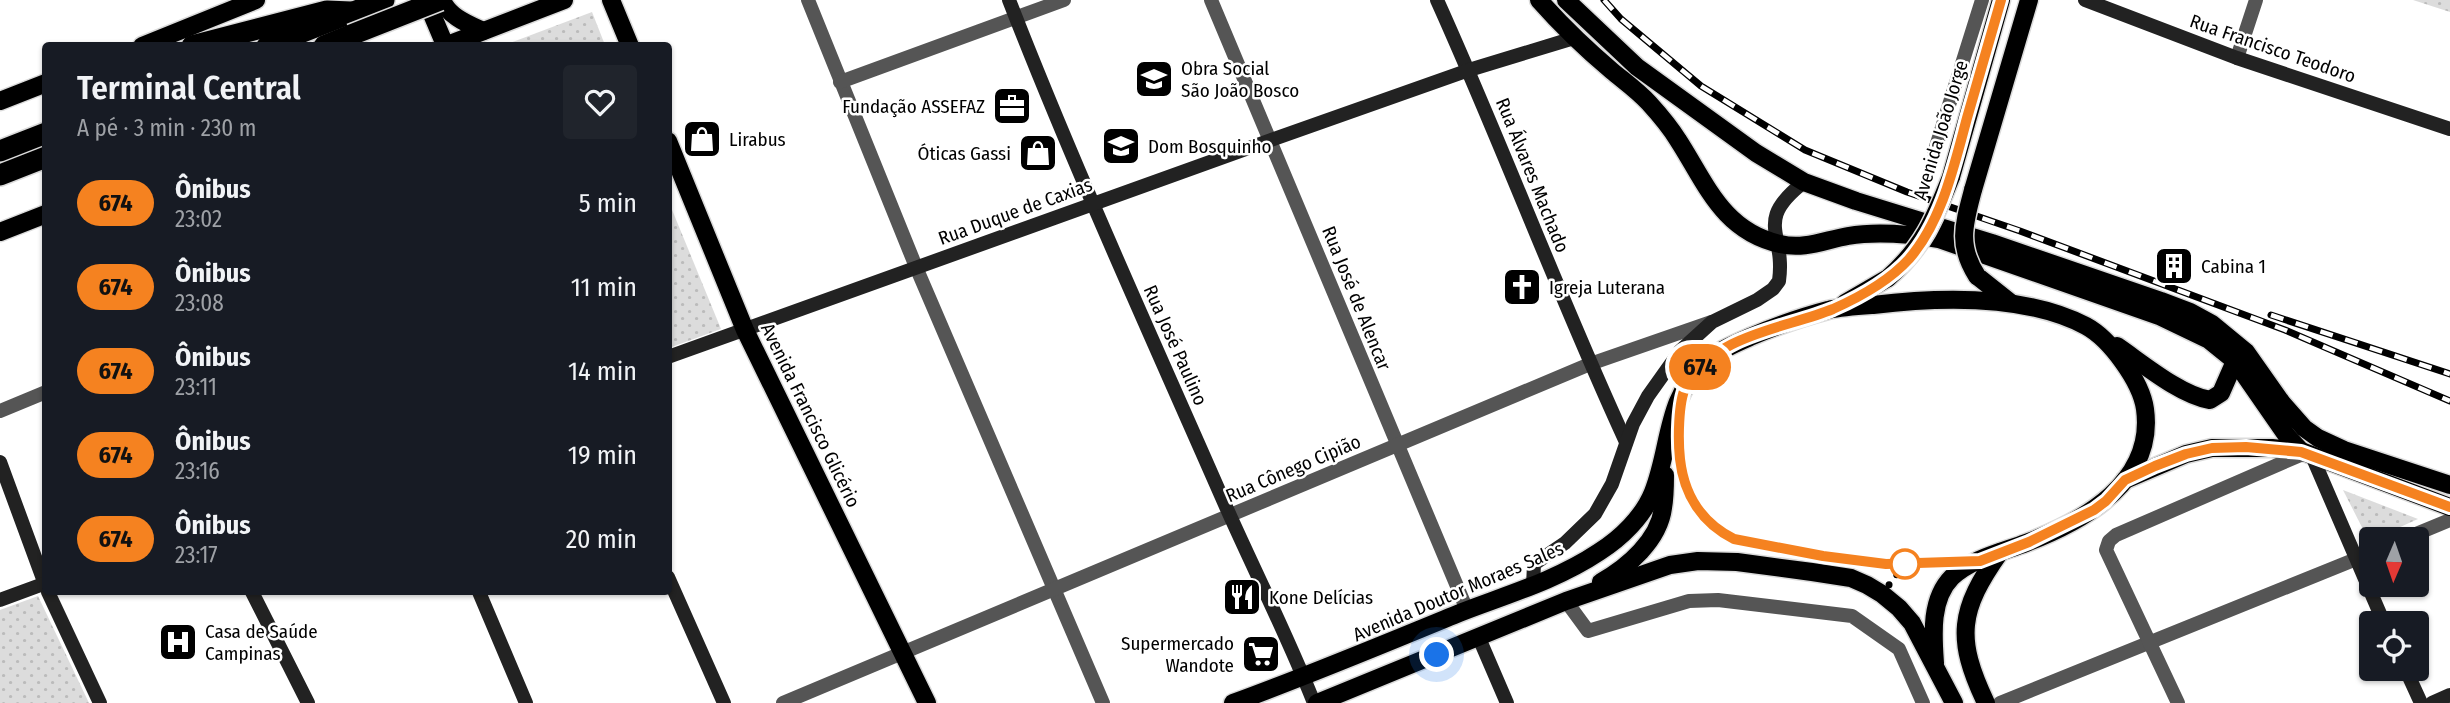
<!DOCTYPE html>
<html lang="pt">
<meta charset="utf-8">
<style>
body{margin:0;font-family:"Fira Sans Condensed",sans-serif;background:#20242c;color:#f1f3f6;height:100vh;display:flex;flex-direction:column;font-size:26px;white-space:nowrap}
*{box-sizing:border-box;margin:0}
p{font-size:23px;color:#9ea1a6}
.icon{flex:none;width:38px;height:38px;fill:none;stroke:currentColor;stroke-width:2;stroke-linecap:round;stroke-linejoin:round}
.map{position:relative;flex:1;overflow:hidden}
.sheet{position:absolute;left:42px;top:42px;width:630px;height:553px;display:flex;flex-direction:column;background:#171b24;border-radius:7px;box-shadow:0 2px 5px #0004}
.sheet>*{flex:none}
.badge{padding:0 14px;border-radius:23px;font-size:24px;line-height:46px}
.needle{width:46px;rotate:182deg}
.fabs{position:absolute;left:2359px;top:527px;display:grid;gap:14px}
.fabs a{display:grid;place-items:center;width:70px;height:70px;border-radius:7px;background:#171b24;box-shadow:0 2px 5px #0004;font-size:35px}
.you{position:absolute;width:35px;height:35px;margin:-18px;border:5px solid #fff;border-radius:50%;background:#1a73e8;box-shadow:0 0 0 10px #1a73e833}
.map>.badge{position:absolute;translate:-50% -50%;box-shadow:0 0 0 4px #fff}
.round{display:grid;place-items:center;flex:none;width:74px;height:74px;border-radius:7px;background:#20242c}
.head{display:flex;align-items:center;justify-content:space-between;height:119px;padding:0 35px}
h1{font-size:33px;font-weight:600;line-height:52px}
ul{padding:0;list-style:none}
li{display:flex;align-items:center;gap:21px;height:84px;padding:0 35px}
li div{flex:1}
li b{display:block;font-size:26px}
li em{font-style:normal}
li .badge{min-width:77px;font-weight:700;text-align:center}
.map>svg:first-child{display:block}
.park{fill:url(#park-dots)}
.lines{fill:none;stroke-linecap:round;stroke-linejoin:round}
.primary-casing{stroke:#dbdbdb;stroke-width:21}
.highway-casing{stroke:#dbdbdb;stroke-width:24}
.street{stroke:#555;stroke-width:14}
.secondary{stroke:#222;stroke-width:14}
.primary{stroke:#000;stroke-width:18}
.highway{stroke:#000;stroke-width:21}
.rail-casing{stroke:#000;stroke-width:7}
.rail{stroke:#fff;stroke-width:4.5;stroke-dasharray:13;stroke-linecap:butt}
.primary-bridge-casing{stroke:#dbdbdb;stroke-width:21;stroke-linecap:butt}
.highway-bridge-casing{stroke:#dbdbdb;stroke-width:24;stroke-linecap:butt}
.primary-bridge{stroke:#000;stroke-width:18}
.highway-bridge{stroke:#000;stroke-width:21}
.line-casing{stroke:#fff;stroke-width:16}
.line{stroke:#f58220;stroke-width:10}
.walk{stroke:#000;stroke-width:7;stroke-dasharray:0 12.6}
.stop-dot{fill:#fff;stroke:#f58220;stroke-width:3.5}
.labels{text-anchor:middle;stroke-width:5;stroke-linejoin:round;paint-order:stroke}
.street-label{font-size:19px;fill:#000;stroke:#fff}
.poi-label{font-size:19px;fill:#000;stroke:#fff;text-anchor:start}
</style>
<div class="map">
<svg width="2450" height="703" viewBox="0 0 2450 703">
<defs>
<pattern id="park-dots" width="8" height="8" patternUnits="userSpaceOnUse" patternTransform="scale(1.75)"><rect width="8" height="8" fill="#dcdcdc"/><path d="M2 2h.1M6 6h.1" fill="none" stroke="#bbb" stroke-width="1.8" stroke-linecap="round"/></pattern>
</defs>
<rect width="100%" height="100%" fill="#fff"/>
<!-- park -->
<g class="park">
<polygon points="2413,0 2450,0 2450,12"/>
<polygon points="592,12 605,45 505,45"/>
<polygon points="668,200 721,329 669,348 668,348"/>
<polygon points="2343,490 2418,519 2369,541"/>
<polygon points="38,596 89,703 0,703 0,610"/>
</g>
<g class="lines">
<defs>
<g id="primary">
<polyline points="426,0 445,45"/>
<path d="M442,0c7,17 26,24 41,31"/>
<polyline points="611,0 630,46"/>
<path d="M1539,0c23,26 47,49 73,71 12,10 26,20 37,32 10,11 21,24 29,37 28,43 44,91 102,104 24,6 45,-4 68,-8 30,-5 61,-2 91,3l220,77 50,24 26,21 52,75 14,15"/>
<polyline points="1566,0 1637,67 1756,153 1804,182 1856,201 1992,243 2161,301 2190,312 2212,324 2246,352 2282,403 2304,428 2318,438 2344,450 2450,485"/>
<polyline points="142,46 256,0"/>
<polyline points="445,46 564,0"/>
<polyline points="0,101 46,83"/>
<polyline points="668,141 745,330 927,703"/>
<polyline points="1951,177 2001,0"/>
<polyline points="1973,190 2029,0"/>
<polyline points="0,232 46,214"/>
<polyline points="1977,276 2011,303"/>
<polyline points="1845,303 1888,278"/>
<path d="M2117,346c25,17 63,49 93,54l11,-7 14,-32"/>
<polyline points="2125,480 2186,454 2212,448 2272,448 2301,451 2450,507"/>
<path d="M1601,582c27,-15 58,-42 62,-74 2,-11 2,-22 2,-33"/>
<path d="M1233,703c77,-28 153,-60 229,-91 47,-18 95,-32 137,-60 22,-14 44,-35 54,-60 18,-45 12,-93 52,-130 12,-11 30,-18 45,-25 26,-11 51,-20 78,-27 14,-3 30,-4 45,-5 66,-8 152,-11 213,21 24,13 55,55 59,83 10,73 -61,112 -119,134 -24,9 -55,16 -74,34 -22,22 -19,58 -17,86"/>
<polyline points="1317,703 1566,601 1670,565 1698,561 1737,562 1812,572 1851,578 1867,585 1882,594 1899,608 1912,623 1954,703"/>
<path d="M1986,703c-31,-65 -27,-93 14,-151"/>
</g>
<g id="highway">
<polyline points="192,46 327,11 351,12"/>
<polyline points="267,46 384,0"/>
<polyline points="324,46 351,35"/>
<polyline points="0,151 46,133"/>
<polyline points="0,175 46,157"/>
</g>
</defs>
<!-- primary casing -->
<use href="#primary" class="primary-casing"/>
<!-- highway casing -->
<use href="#highway" class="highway-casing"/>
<!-- street -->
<g class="street">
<polyline points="808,0 916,267 1103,703"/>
<polyline points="1211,0 1467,610"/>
<polyline points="2237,58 2256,0"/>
<polyline points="840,82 1064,0"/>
<polyline points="1934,153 1982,0"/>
<polyline points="0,411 46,392"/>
<polyline points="2404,539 2450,520"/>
<polyline points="1566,601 1588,631 1689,601 1718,600 1852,616 1899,649 1923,703"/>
<polyline points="783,703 1590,364 1711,322"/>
<polyline points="2000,703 2371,553"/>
<polyline points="2178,703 2106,550 2109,541 2116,535 2305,453"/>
</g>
<!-- secondary -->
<g class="secondary">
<path d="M1009,0c67,172 144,340 218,509 29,65 61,128 87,194"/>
<path d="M1437,0c66,146 122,297 189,442"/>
<polyline points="2085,0 2237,58 2450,129"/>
<polyline points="668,357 1271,140 1469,70 1574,38"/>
<polyline points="2312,456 2384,623"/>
<polyline points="0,462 46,587"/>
<polyline points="668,577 724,703"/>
<path d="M1533,586l1,-22 31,-21 30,-29 17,-30 21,-60 15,-28 32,-45 32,-29 45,-22 16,-11 6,-8c7,-49 -26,-59 25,-99"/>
<polyline points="48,592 100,703"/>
<polyline points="252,592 308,703"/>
<polyline points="479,592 526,703"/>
<polyline points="0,600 46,583"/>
<polyline points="1479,638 1507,703"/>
<polyline points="2405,668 2421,703"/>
<polyline points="2432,703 2450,695"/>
</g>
<!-- primary -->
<use href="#primary" class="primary"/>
<!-- highway -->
<use href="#highway" class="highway"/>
<defs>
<g id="rail">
<polyline points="1604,0 1621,19 1701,86 1805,150 1907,192 2020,231 2285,330 2450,401"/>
<polyline points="2271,315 2450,374"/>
</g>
</defs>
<!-- rail casing -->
<use href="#rail" class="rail-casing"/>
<!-- rail -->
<use href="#rail" class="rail"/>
<defs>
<g id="primary-bridge">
<path d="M1973,190c-9,34 -16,55 4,86"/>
<path d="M1888,278c35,-31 46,-58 63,-101"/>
</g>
<polyline id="highway-bridge" points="351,35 440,0"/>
</defs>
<!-- primary-bridge casing -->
<use href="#primary-bridge" class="primary-bridge-casing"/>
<!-- highway-bridge casing -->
<use href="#highway-bridge" class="highway-bridge-casing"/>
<!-- primary-bridge -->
<use href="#primary-bridge" class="primary-bridge"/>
<!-- highway-bridge -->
<use href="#highway-bridge" class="highway-bridge"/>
</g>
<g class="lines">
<defs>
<path id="line" d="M2001,0c-11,39 -23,79 -34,118 -13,48 -25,103 -58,141 -20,22 -49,38 -76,50 -49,20 -118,25 -147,77 -8,16 -8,55 -6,73 4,36 22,64 54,80l89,17 63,8 94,-3 49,-19 65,-32 12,-9 19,-21 30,-14 31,-12 26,-6 34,-1 55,5 149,55"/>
</defs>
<!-- line casing -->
<use href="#line" class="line-casing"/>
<!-- line -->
<use href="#line" class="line"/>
<!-- walk -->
<polyline class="walk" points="1437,655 1566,601 1670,565 1698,561 1737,562 1851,578 1882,594 1905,564"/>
</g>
<!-- icons -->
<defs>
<symbol id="school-square" viewBox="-11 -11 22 22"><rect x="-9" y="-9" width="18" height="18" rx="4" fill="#000" stroke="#fff"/><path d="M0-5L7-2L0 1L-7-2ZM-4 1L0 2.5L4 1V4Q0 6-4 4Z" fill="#fff"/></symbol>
<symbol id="office-square" viewBox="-11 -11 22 22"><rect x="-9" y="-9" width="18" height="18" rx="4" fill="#000" stroke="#fff"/><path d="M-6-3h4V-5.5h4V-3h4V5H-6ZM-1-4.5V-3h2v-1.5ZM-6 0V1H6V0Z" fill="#fff"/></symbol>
<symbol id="shop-square" viewBox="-11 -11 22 22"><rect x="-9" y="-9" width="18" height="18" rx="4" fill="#000" stroke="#fff"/><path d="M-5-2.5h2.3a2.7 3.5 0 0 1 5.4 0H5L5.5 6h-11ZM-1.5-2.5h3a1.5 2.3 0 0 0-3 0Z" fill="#fff"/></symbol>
<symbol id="building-square" viewBox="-11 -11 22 22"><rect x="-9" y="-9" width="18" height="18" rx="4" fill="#000" stroke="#fff"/><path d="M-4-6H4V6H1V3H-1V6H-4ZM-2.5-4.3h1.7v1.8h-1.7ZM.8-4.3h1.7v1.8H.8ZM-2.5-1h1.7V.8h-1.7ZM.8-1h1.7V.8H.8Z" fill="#fff"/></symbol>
<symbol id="church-square" viewBox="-11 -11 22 22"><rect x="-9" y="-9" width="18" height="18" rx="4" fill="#000" stroke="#fff"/><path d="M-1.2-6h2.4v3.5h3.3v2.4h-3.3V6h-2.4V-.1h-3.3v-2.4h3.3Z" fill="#fff"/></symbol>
<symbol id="restaurant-square" viewBox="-11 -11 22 22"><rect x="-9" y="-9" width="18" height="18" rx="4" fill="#000" stroke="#fff"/><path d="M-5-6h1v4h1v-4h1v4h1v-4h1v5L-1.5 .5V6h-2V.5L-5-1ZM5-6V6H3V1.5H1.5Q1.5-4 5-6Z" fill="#fff"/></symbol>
<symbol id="hospital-square" viewBox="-11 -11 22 22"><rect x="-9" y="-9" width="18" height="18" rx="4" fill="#000" stroke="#fff"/><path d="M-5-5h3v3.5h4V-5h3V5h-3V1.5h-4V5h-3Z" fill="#fff"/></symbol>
<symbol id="supermarket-square" viewBox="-11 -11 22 22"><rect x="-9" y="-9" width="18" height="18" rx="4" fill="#000" stroke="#fff"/><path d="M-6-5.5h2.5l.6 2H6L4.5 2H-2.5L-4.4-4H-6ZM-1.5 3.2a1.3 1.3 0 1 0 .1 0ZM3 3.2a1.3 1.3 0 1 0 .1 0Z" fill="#fff"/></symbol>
</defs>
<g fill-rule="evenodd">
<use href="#school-square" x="1132" y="57" width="44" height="44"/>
<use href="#office-square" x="990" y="84" width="44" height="44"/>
<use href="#shop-square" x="680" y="117" width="44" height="44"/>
<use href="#school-square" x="1099" y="124" width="44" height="44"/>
<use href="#shop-square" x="1016" y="131" width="44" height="44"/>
<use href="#building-square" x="2152" y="244" width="44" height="44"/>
<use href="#church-square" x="1500" y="265" width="44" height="44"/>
<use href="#restaurant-square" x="1220" y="575" width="44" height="44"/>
<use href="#hospital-square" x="156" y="620" width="44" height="44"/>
<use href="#supermarket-square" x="1239" y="632" width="44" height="44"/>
</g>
<!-- markers -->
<circle class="stop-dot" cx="1905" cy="564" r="14"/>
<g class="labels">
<!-- street labels -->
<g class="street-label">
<text transform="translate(2273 48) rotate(19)" y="7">Rua Francisco Teodoro</text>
<text transform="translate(1940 130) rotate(-73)" y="7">Avenida João Jorge</text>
<text transform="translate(1533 175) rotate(68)" y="7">Rua Álvares Machado</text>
<text transform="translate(1015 211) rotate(-20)" y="7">Rua Duque de Caxias</text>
<text transform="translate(1357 298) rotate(68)" y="7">Rua José de Alencar</text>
<text transform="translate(1176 345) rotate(66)" y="7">Rua José Paulino</text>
<text transform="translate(811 415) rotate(64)" y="7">Avenida Francisco Glicério</text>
<text transform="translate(1293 468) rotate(-23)" y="7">Rua Cônego Cipião</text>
<text transform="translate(1458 591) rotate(-23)" y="7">Avenida Doutor Moraes Sales</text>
</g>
<!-- poi labels -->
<g class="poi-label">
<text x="1181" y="75">Obra Social<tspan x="1181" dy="22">São João Bosco</tspan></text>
<text x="985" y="113" text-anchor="end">Fundação ASSEFAZ</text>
<text x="729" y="146">Lirabus</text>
<text x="1148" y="153">Dom Bosquinho</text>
<text x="1011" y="160" text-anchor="end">Óticas Gassi</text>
<text x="2201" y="273">Cabina 1</text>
<text x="1549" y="294">Igreja Luterana</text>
<text x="1269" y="604">Kone Delícias</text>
<text x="205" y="638">Casa de Saúde<tspan x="205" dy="22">Campinas</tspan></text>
<text x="1234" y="650" text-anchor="end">Supermercado<tspan x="1234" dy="22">Wandote</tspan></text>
</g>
</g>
</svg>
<div class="fabs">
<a><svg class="needle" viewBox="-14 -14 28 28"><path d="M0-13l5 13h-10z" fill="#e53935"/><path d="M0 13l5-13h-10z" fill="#9ea1a6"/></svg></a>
<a><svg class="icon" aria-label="locate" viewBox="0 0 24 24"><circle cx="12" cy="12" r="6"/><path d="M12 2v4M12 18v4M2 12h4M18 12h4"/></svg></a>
</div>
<div class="you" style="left:1437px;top:655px"></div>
<b class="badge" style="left:1700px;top:367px;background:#f58220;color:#111">674</b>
<section class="sheet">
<div class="head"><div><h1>Terminal Central</h1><p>A pé · 3 min · 230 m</p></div><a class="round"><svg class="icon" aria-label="heart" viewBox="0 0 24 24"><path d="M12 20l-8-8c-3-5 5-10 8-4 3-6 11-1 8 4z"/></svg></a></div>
<ul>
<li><span class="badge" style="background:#f58220;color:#111">674</span><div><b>Ônibus</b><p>23:02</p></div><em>5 min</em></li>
<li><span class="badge" style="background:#f58220;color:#111">674</span><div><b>Ônibus</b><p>23:08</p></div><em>11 min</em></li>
<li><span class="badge" style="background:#f58220;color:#111">674</span><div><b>Ônibus</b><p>23:11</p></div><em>14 min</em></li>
<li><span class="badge" style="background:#f58220;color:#111">674</span><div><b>Ônibus</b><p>23:16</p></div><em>19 min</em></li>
<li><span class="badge" style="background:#f58220;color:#111">674</span><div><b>Ônibus</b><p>23:17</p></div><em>20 min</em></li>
</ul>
</section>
</div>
